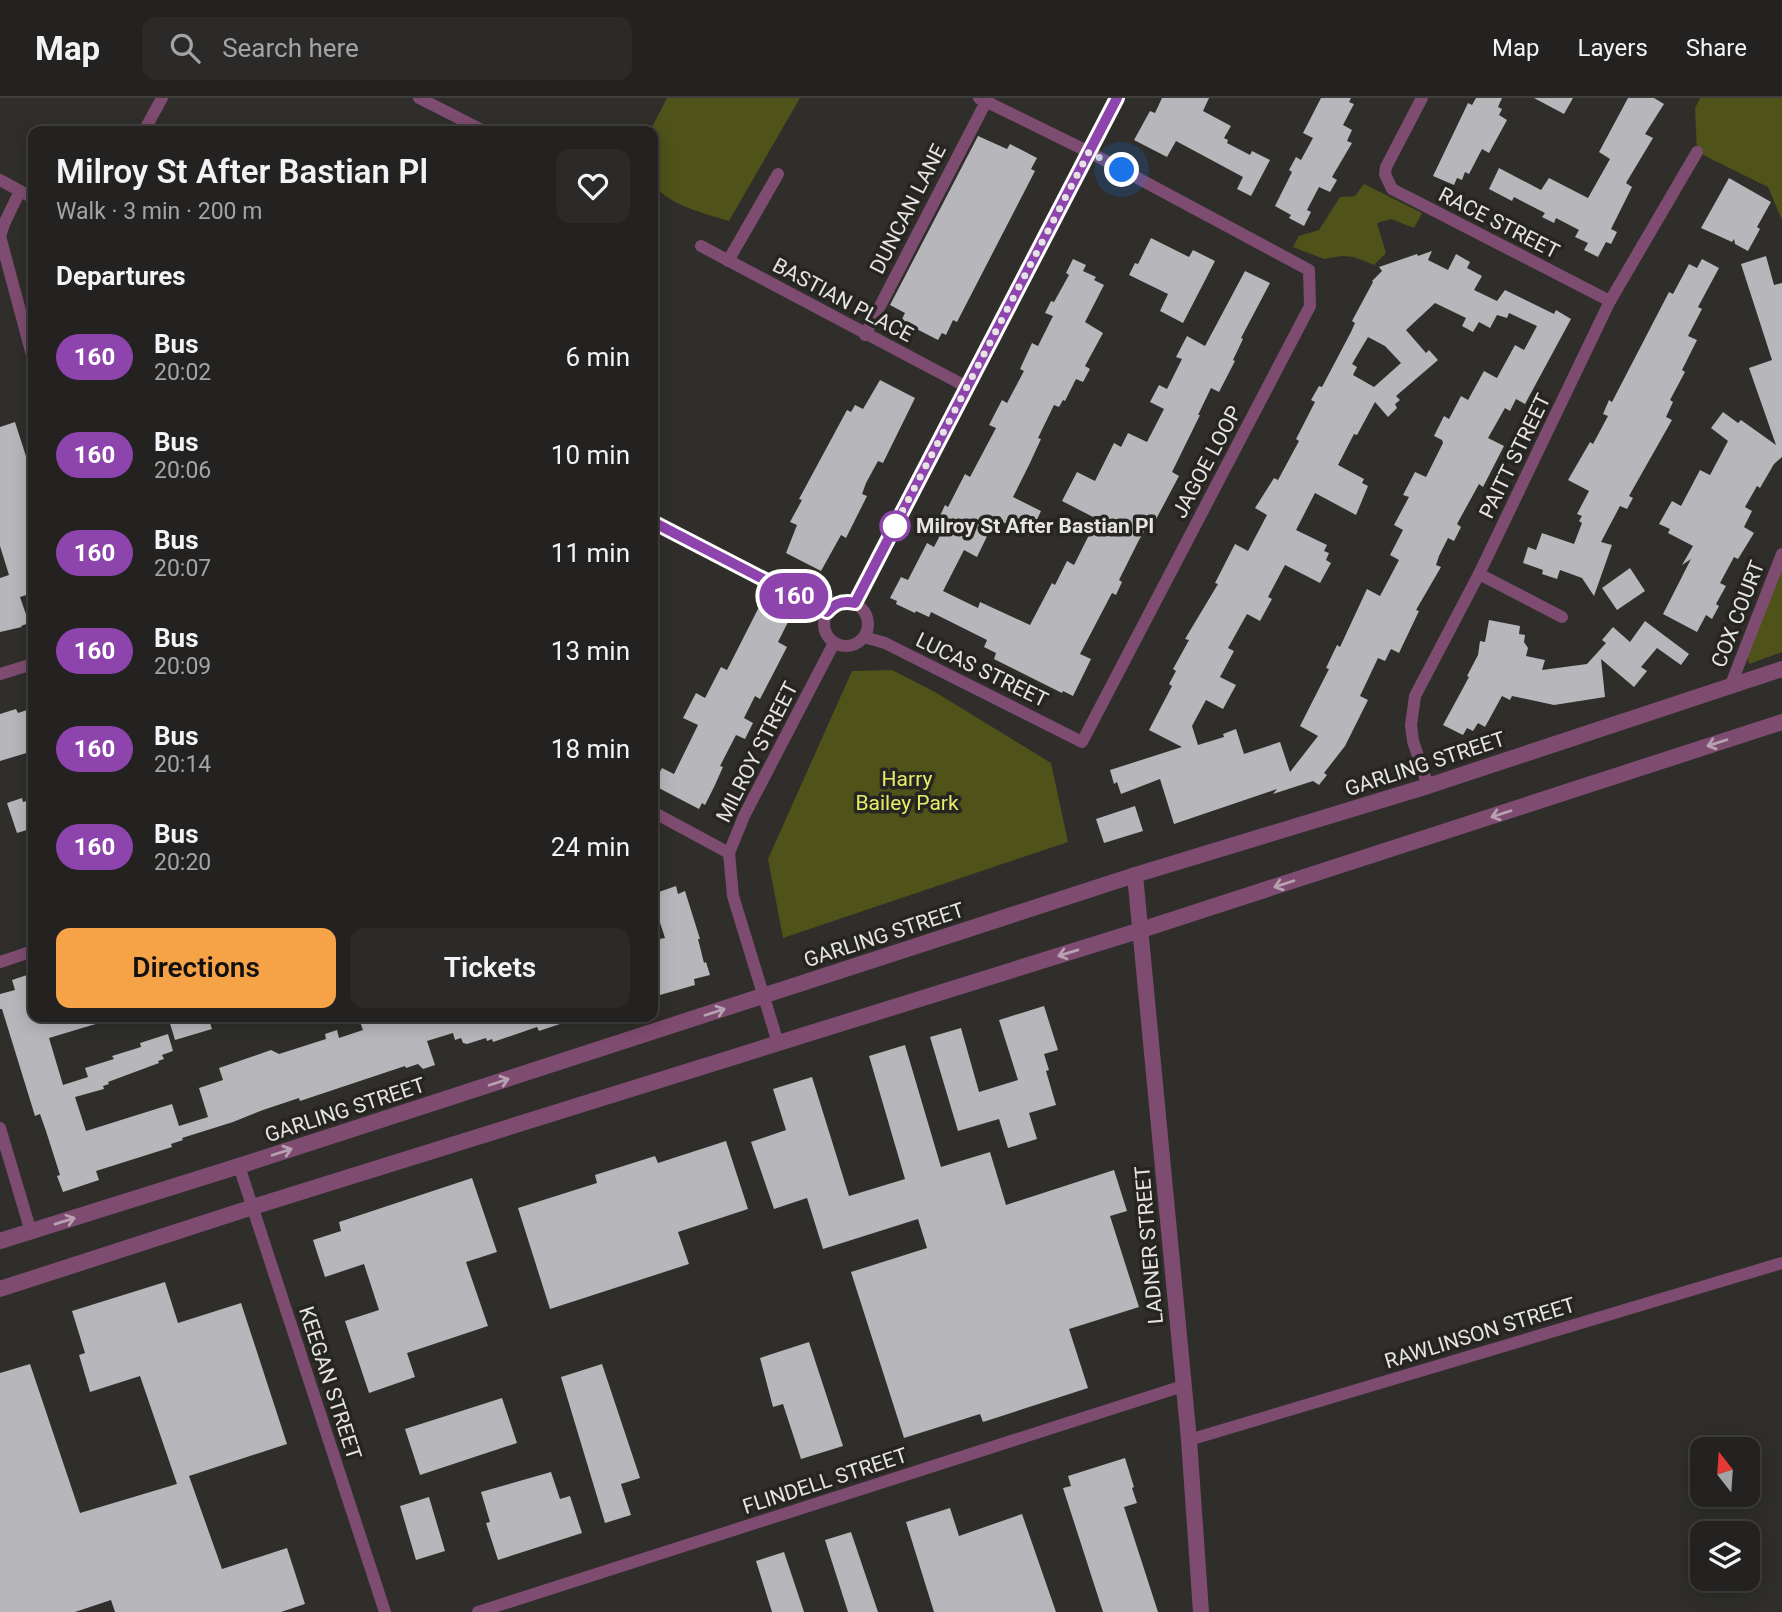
<!DOCTYPE html>
<meta charset="utf-8">
<style>
body{margin:0;font-family:Roboto,sans-serif;background:#2b2a29;color:#f1f3f6;height:100vh;display:flex;flex-direction:column;font-size:26px;white-space:nowrap}
*{box-sizing:border-box;margin:0}
p{font-size:23px;color:#a3a4a5}
.icon{flex:none;width:38px;height:38px;fill:none;stroke:currentColor;stroke-width:2;stroke-linecap:round;stroke-linejoin:round}
.map{position:relative;flex:1;overflow:hidden}
.details{position:absolute;left:28px;top:28px;width:630px;height:896px;display:flex;flex-direction:column;background:#232220;border-radius:14px;box-shadow:0 4px 18px #0003,0 0 0 2px #403f3e}
.details>*{flex:none}
.badge{padding:0 14px;border-radius:23px;font-size:24px;line-height:46px}
.needle{width:46px;rotate:343deg}
.controls{position:absolute;left:1690px;top:1339px;display:grid;gap:14px}
.controls a{display:grid;place-items:center;width:70px;height:70px;border-radius:14px;background:#232220;box-shadow:0 4px 18px #0003,0 0 0 2px #403f3e;font-size:35px}
.you{position:absolute;width:35px;height:35px;margin:-18px;border:5px solid #fff;border-radius:50%;background:#1a73e8;box-shadow:0 0 0 10px #1a73e833}
.map>.badge{position:absolute;translate:-50% -50%;box-shadow:0 0 0 4px #fff}
h2{padding:0 28px;font-size:26px;line-height:63px}
.round{display:grid;place-items:center;flex:none;width:74px;height:74px;border-radius:14px;background:#2b2a29}
.headline{display:flex;align-items:center;justify-content:space-between;height:119px;padding:0 28px}
h1{font-size:33px;font-weight:600;line-height:52px}
.action{display:flex;gap:14px;margin-top:auto;padding:14px 28px}
.action a{flex:1;height:80px;border-radius:14px;background:#f6a247;color:#111;font-size:28px;font-weight:600;line-height:80px;text-align:center}
.action a+a{background:#2b2a29;color:#f1f3f6}
ul{padding:0;list-style:none}
li{display:flex;align-items:center;gap:21px;height:98px;padding:0 28px}
li div{flex:1}
li b{display:block;font-size:26px}
li em{font-style:normal}
li .badge{min-width:77px;font-weight:700;text-align:center}
header{display:flex;align-items:center;gap:42px;box-sizing:border-box;height:98px;padding:0 35px;background:#232220;border-bottom:2px solid #403f3e}
header strong{font-size:33px}
nav{display:flex;gap:38px;margin-inline-start:auto;font-size:24px}
.search{width:490px;height:63px;background:#2b2a29;display:flex;align-items:center;gap:18px;box-sizing:border-box;padding:0 24px;border-radius:14px;color:#a3a4a5;font-size:26px}
.map>svg:first-child{display:block}
.green{fill:#4f5219}
.building{fill:#b7b6bb;fill-rule:evenodd}
.lines{fill:none;stroke-linecap:round;stroke-linejoin:round}
.minor{stroke:#7e4c70;stroke-width:12}
.tertiary{stroke:#7e4c70;stroke-width:16}
.oneway{stroke:#b7a0af}
.line-casing{stroke:#fff;stroke-width:16}
.line{stroke:#8e44ad;stroke-width:10}
.walk{stroke:#e5e4e2;stroke-width:7;stroke-dasharray:0 12.6}
.stop-dot{fill:#fff;stroke:#8e44ad;stroke-width:3.5}
.labels{text-anchor:middle;stroke-width:7;stroke-linejoin:round;paint-order:stroke}
.street-label{font-size:21px;fill:#e5e4e2;stroke:#262521}
.stop-label{font-size:21px;font-weight:bold;fill:#e5e4e2;stroke:#262521;text-anchor:start}
.park-label{font-size:21px;fill:#e5ed67;stroke:#262521}
</style>
<header>
<strong>Map</strong>
<div class="search"><svg class="icon" aria-label="search" viewBox="0 0 24 24"><circle cx="10" cy="10" r="6"/><path d="M15 15l6 6"/></svg>Search here</div>
<nav><a>Map</a><a>Layers</a><a>Share</a></nav>
</header>
<div class="map">
<svg width="1782" height="1514" viewBox="0 0 1782 1514">
<rect width="100%" height="100%" fill="#2f2e2a"/>
<!-- green -->
<g class="green">
<path d="M667,0h133l-71,123c-22,-7 -67,-17 -76,-40 -4,-11 0,-38 0,-50h-3z"/>
<polygon points="1700,0 1782,0 1782,122 1768,89 1697,54 1695,10"/>
<polygon points="1364,86 1422,115 1414,130 1391,121 1377,125 1386,155 1374,167 1354,159 1342,158 1324,161 1293,149 1299,138 1319,132 1340,99 1355,98"/>
<polygon points="1782,470 1782,554 1749,566 1747,559"/>
<polygon points="892,572 935,594 1051,665 1068,744 783,840 768,761 852,573"/>
</g>
<!-- building -->
<g class="building">
<polygon points="1162,0 1209,0 1203,13 1231,28 1224,40 1228,42 1227,45 1250,57 1252,53 1270,62 1251,98 1237,91 1243,79 1176,43 1167,59 1134,42 1150,13 1155,15"/>
<polygon points="1321,0 1351,0 1349,4 1354,6 1343,27 1352,32 1347,43 1352,45 1332,79 1337,82 1330,94 1319,89 1307,112 1311,114 1304,128 1289,120 1291,117 1275,108 1292,74 1289,72 1296,59 1301,62 1313,40 1303,35"/>
<polygon points="1476,0 1502,0 1498,9 1502,11 1499,17 1507,22 1489,55 1482,51 1469,76 1465,74 1462,82 1457,80 1454,87 1433,78 1468,5 1472,7"/>
<polygon points="1534,0 1573,0 1564,16"/>
<polygon points="1628,0 1654,0 1664,6 1645,36 1653,40 1626,85 1632,89 1611,131 1617,134 1611,146 1606,144 1598,159 1584,152 1588,145 1575,139 1579,132 1556,120 1554,125 1542,119 1545,115 1514,99 1512,103 1489,91 1499,70 1541,92 1549,80 1588,100 1610,61 1599,54"/>
<polygon points="978,38 1007,51 1010,46 1037,60 1031,71 1035,73 957,224 953,222 946,237 942,235 938,242 901,223 905,215 890,207"/>
<polygon points="1729,80 1771,104 1757,129 1760,131 1748,153 1735,146 1734,141 1732,144 1701,130"/>
<polygon points="1151,140 1189,159 1193,152 1215,163 1183,225 1160,213 1168,196 1129,177 1135,165 1138,166"/>
<path d="M1432,153l-4,9 20,10 8,-16 14,8 -3,6 15,8 -8,14 23,11 8,-11 49,24 2,-4 15,9 -46,85 -9,-5 -6,12 -5,-3 -17,30 16,8 -21,41 -4,-3 -22,40 4,3 -7,14 -6,-3 -9,18 -3,9 5,2 -25,43 3,1 -20,42 -8,-4 -6,12 -7,-3 -18,38 8,4 -23,46 -21,27 3,2 -8,10 -6,-4 -40,13 4,-5 -103,35 -14,-45 -39,15 -4,-12 -3,2 -4,-14 72,-23 -33,-17 23,-44 -3,-2 7,-13 -3,-2 16,-29 -4,-1 33,-55 -3,-1 20,-39 13,7 19,-36 -12,-7 19,-30 4,2 21,-39 -3,-2 19,-37 -4,-2 8,-14 3,1 29,-55 4,-9 -3,-2 21,-39 -1,-1 10,-10 -3,-4 38,-13 1,2zM1435,205l31,15 -4,8 11,6 6,-10 11,6 7,-13 10,3 2,-5 28,13 -13,24 -9,-5 -18,33 -13,-7 -16,29 -7,-4 -12,23 -5,-3 -10,20 8,4 1,3 -17,34 -11,-5 -12,23 6,2 -15,28 9,5 -13,25 9,5 -19,36 -13,-7 -27,58 -3,-2 -11,23 3,1 -29,57 18,10 -28,36 -10,-30 -36,12 -8,-25 -13,5 1,3 -26,8 -6,-19 14,-26 17,9 13,-24 -16,-8 14,-26 -6,-3 19,-34 13,7 12,-22 -4,-2 17,-32 35,18 11,-20 -5,-3 3,-7 -5,-2 3,-6 -31,-15 19,-37 41,22 12,-29 -6,-3 2,-4 -26,-14 16,-31 3,1 18,-33 13,15 9,-9 -2,-4 5,-4 -4,-4 42,-36 -9,-10 -3,3 -20,-23zM1368,239l17,9 16,17 -27,24 -21,-12 4,-8 -5,-3z"/>
<polygon points="1766,158 1774,187 1782,185 1782,359 1774,366 1760,390 1757,388 1745,409 1752,413 1744,429 1754,435 1738,461 1734,459 1720,485 1726,488 1716,506 1719,508 1712,521 1706,517 1697,534 1663,516 1691,461 1682,467 1693,448 1668,435 1670,431 1659,426 1672,403 1681,408 1700,372 1710,377 1728,343 1711,330 1723,314 1738,325 1741,322 1776,347 1749,270 1772,262 1741,166"/>
<polygon points="1073,161 1086,167 1083,173 1096,179 1094,182 1104,187 1085,224 1103,235 1085,268 1090,271 1083,284 1076,281 1065,303 1063,302 1059,309 1054,307 1038,340 1041,341 1029,367 1013,399 1041,413 1029,438 999,422 996,428 993,426 977,459 964,452 943,493 978,510 980,504 1030,527 1052,485 1055,487 1067,463 1074,467 1097,421 1062,403 1077,374 1095,383 1114,345 1121,349 1128,335 1147,344 1164,311 1150,304 1159,287 1167,291 1182,261 1176,259 1187,238 1205,248 1245,173 1270,185 1241,240 1243,241 1233,262 1235,263 1219,294 1211,290 1198,317 1200,317 1172,374 1179,378 1154,425 1150,423 1139,442 1119,482 1122,484 1116,497 1112,495 1080,556 1091,561 1073,598 1063,593 1062,595 994,561 996,555 984,549 987,542 931,514 929,519 916,513 915,515 896,506 897,503 890,500 901,479 908,482 927,445 934,449 947,424 939,420 945,407 948,409 965,376 970,379 996,330 989,327 1002,302 1007,305 1024,273 1020,271 1032,245 1038,248 1053,218 1045,215 1051,203 1054,204 1069,177 1066,175"/>
<polygon points="1702,161 1719,170 1698,209 1702,211 1688,238 1697,242 1682,272 1685,274 1670,302 1673,304 1666,319 1672,322 1629,398 1633,400 1627,411 1620,408 1601,444 1612,447 1594,498 1582,480 1560,472 1557,481 1542,476 1543,472 1523,465 1528,449 1536,452 1542,435 1574,446 1582,425 1579,423 1582,418 1577,416 1589,393 1568,382 1590,344 1593,346 1608,318 1603,316 1609,302 1612,304 1669,194 1673,196 1689,166 1697,170"/>
<polygon points="880,282 915,300 883,365 878,363 866,385 862,396 867,398 846,440 841,437 821,473 786,455 797,427 790,424 802,402 799,401 847,312 851,314 855,307 863,311"/>
<polygon points="15,324 33,380 33,495 20,499 29,525 21,528 22,529 0,534 0,480 9,477 0,448 0,329"/>
<polygon points="1630,470 1645,493 1617,512 1602,490"/>
<polygon points="759,509 788,524 778,544 787,549 760,601 755,598 744,620 753,625 745,641 736,637 720,668 723,669 715,687 705,707 702,705 699,711 653,687 662,670 674,676 698,627 683,620 696,595 705,600 721,569 727,572"/>
<polygon points="1489,522 1520,528 1519,536 1525,537 1524,544 1528,550 1526,558 1545,562 1542,572 1587,566 1606,545 1602,542 1613,529 1630,544 1645,523 1689,556 1681,567 1657,550 1641,569 1647,573 1634,589 1601,561 1605,599 1554,607 1512,598 1510,602 1502,598 1485,629 1478,625 1473,633 1467,630 1463,637 1443,627 1469,579 1467,578 1478,557 1480,543 1485,544"/>
<polygon points="33,610 33,653 0,663 0,616 16,611 18,615"/>
<polygon points="22,700 23,704 33,701 33,727 30,728 30,731 17,735 7,705"/>
<polygon points="1135,708 1143,733 1104,745 1096,721"/>
<polygon points="676,788 678,796 685,793 700,841 698,841 704,865 706,864 710,877 694,881 695,887 653,899 653,875 660,873 653,842 665,840 653,803 653,796"/>
<polygon points="33,875 33,919 109,919 109,922 49,940 63,987 88,979 85,970 114,961 112,958 141,949 140,945 168,936 173,953 162,957 164,961 158,963 159,965 108,984 109,986 103,988 104,991 75,999 86,1033 172,1006 179,1028 208,1019 199,990 223,982 219,970 271,952 279,956 326,941 325,936 337,932 339,940 363,932 360,924 377,919 574,919 575,921 539,933 537,929 493,944 492,941 487,943 486,940 467,946 463,945 461,940 455,942 453,935 427,943 435,967 423,971 418,966 406,970 405,968 300,1003 299,1000 263,1012 233,1024 182,1040 183,1042 171,1046 172,1049 96,1073 99,1082 63,1094 57,1078 60,1077 46,1033 40,1016 35,1018 2,911 0,911 0,896 15,892 12,882"/>
<polygon points="1044,908 1058,952 1044,956 1049,972 1046,973 1056,1007 1029,1015 1037,1041 1008,1050 999,1021 958,1033 930,939 961,930 979,994 1018,982 999,922"/>
<polygon points="168,919 208,919 212,931 175,942"/>
<polygon points="905,947 941,1069 990,1054 1006,1107 1114,1072 1127,1113 1110,1118 1139,1209 1069,1231 1088,1290 983,1324 980,1316 904,1340 851,1174 927,1150 918,1121 823,1151 807,1100 774,1111 751,1044 786,1032 773,991 812,979 849,1098 905,1081 869,958"/>
<polygon points="726,1043 748,1111 678,1134 689,1166 550,1211 518,1110 597,1085 595,1077 655,1058 658,1065"/>
<polygon points="472,1080 497,1154 466,1164 488,1228 407,1255 415,1279 369,1295 345,1223 379,1212 364,1166 325,1179 313,1142 341,1133 339,1124"/>
<polygon points="165,1184 178,1225 241,1205 287,1346 189,1378 222,1471 287,1450 305,1506 281,1514 115,1514 111,1502 75,1514 0,1514 0,1275 30,1266 80,1415 177,1386 140,1278 90,1294 79,1257 85,1255 72,1213"/>
<polygon points="809,1244 843,1348 801,1361 783,1306 773,1309 760,1260"/>
<polygon points="602,1266 640,1380 621,1386 631,1417 605,1425 561,1279"/>
<polygon points="502,1300 517,1345 420,1377 405,1331"/>
<polygon points="1125,1360 1134,1389 1132,1390 1137,1405 1124,1409 1158,1514 1103,1514 1063,1390 1071,1388 1068,1378"/>
<polygon points="551,1374 560,1401 570,1398 582,1435 498,1462 486,1425 490,1424 481,1394"/>
<polygon points="429,1399 445,1453 416,1462 400,1408"/>
<polygon points="950,1410 959,1438 1022,1416 1056,1514 934,1514 906,1424"/>
<polygon points="851,1434 878,1514 848,1514 825,1442"/>
<polygon points="784,1454 804,1514 772,1514 756,1463"/>
</g>
<g class="lines">
<!-- minor -->
<g class="minor">
<polyline points="419,0 484,33"/>
<polyline points="1422,0 1386,69 1385,76 1392,91 1610,203"/>
<polyline points="144,33 162,0"/>
<polyline points="0,82 33,100"/>
<polyline points="20,93 4,126 0,138 33,261"/>
<polyline points="701,148 967,289"/>
<polyline points="728,163 778,76"/>
<polyline points="865,237 988,0"/>
<polyline points="653,424 827,514"/>
<polyline points="1479,476 1562,519"/>
<circle cx="846" cy="526" r="22"/>
<polyline points="855,505 1117,0"/>
<polyline points="864,539 885,545 1082,644 1310,208 1309,172 1089,54 979,0"/>
<polyline points="0,576 33,566"/>
<polyline points="1730,589 1782,456"/>
<polyline points="1428,688 1413,643 1411,627 1415,598 1479,476 1610,203 1697,54"/>
<polyline points="653,714 729,755"/>
<polyline points="0,864 33,853"/>
<polyline points="778,945 733,798 729,755 744,718 834,545"/>
<polyline points="0,1030 31,1134"/>
<polyline points="239,1068 385,1514"/>
<polyline points="1189,1342 1782,1165"/>
<polyline points="478,1514 1183,1288"/>
</g>
<!-- tertiary -->
<g class="tertiary">
<polyline points="1135,777 1189,1342 1201,1514"/>
<polyline points="0,1143 239,1068 1135,777 1428,688 1782,571"/>
<polyline points="0,1191 253,1109 1141,832 1782,624"/>
</g>
</g>
<!-- one-way arrows -->
<defs><path id="oneway-shaft" d="M-6 0H5M1.5-3L5.5 0L1.5 3" fill="none" stroke-width="1.6" stroke-linecap="round" stroke-linejoin="round" transform="scale(1.75)"/></defs>
<g class="oneway">
<use href="#oneway-shaft" transform="translate(1717 645) rotate(162)"/>
<use href="#oneway-shaft" transform="translate(1501 716) rotate(162)"/>
<use href="#oneway-shaft" transform="translate(1284 786) rotate(162)"/>
<use href="#oneway-shaft" transform="translate(1068 855) rotate(163)"/>
<use href="#oneway-shaft" transform="translate(715 914) rotate(-18)"/>
<use href="#oneway-shaft" transform="translate(499 984) rotate(-18)"/>
<use href="#oneway-shaft" transform="translate(282 1054) rotate(-18)"/>
<use href="#oneway-shaft" transform="translate(65 1123) rotate(-17)"/>
</g>
<g class="lines">
<defs>
<path id="line" d="M653,424l174,90c8,-9 16,-12 28,-9l262,-505"/>
</defs>
<!-- line casing -->
<use href="#line" class="line-casing"/>
<!-- line -->
<use href="#line" class="line"/>
<!-- walk -->
<polyline class="walk" points="895,428 890,437 1089,54 1122,72"/>
</g>
<!-- markers -->
<circle class="stop-dot" cx="895" cy="428" r="14"/>
<g class="labels">
<!-- street labels -->
<g class="street-label">
<text transform="translate(908 111) rotate(-63)" y="7">DUNCAN LANE</text>
<text transform="translate(1499 125) rotate(27)" y="7">RACE STREET</text>
<text transform="translate(843 202) rotate(28)" y="7">BASTIAN PLACE</text>
<text transform="translate(1515 358) rotate(-64)" y="7">PAITT STREET</text>
<text transform="translate(1207 364) rotate(-62)" y="7">JAGOE LOOP</text>
<text transform="translate(1738 516) rotate(-69)" y="7">COX COURT</text>
<text transform="translate(982 572) rotate(26)" y="7">LUCAS STREET</text>
<text transform="translate(757 654) rotate(-63)" y="7">MILROY STREET</text>
<text transform="translate(1425 666) rotate(-18)" y="7">GARLING STREET</text>
<text transform="translate(884 837) rotate(-18)" y="7">GARLING STREET</text>
<text transform="translate(345 1012) rotate(-18)" y="7">GARLING STREET</text>
<text transform="translate(1149 1147) rotate(-95)" y="7">LADNER STREET</text>
<text transform="translate(1480 1235) rotate(-17)" y="7">RAWLINSON STREET</text>
<text transform="translate(330 1285) rotate(72)" y="7">KEEGAN STREET</text>
<text transform="translate(825 1383) rotate(-18)" y="7">FLINDELL STREET</text>
</g>
<!-- stop labels -->
<g class="stop-label">
<text x="916" y="435">Milroy St After Bastian Pl</text>
</g>
<!-- park labels -->
<g class="park-label">
<text x="907" y="688">Harry<tspan x="907" dy="24">Bailey Park</tspan></text>
</g>
</g>
</svg>
<div class="controls">
<a><svg class="needle" viewBox="-14 -14 28 28"><path d="M0-13l5 13h-10z" fill="#e53935"/><path d="M0 13l5-13h-10z" fill="#a3a4a5"/></svg></a>
<a><svg class="icon" aria-label="layers" viewBox="0 0 24 24"><path d="M12 4l9 5-9 5-9-5zM3 14l9 5 9-5"/></svg></a>
</div>
<div class="you" style="left:1122px;top:72px"></div>
<b class="badge" style="left:794px;top:498px;background:#8e44ad;color:#fff">160</b>
<section class="details">
<div class="headline"><div><h1>Milroy St After Bastian Pl</h1><p>Walk · 3 min · 200 m</p></div><a class="round"><svg class="icon" aria-label="heart" viewBox="0 0 24 24"><path d="M12 20l-8-8c-3-5 5-10 8-4 3-6 11-1 8 4z"/></svg></a></div>
<h2>Departures</h2>
<ul>
<li><span class="badge" style="background:#8e44ad;color:#fff">160</span><div><b>Bus</b><p>20:02</p></div><em>6 min</em></li>
<li><span class="badge" style="background:#8e44ad;color:#fff">160</span><div><b>Bus</b><p>20:06</p></div><em>10 min</em></li>
<li><span class="badge" style="background:#8e44ad;color:#fff">160</span><div><b>Bus</b><p>20:07</p></div><em>11 min</em></li>
<li><span class="badge" style="background:#8e44ad;color:#fff">160</span><div><b>Bus</b><p>20:09</p></div><em>13 min</em></li>
<li><span class="badge" style="background:#8e44ad;color:#fff">160</span><div><b>Bus</b><p>20:14</p></div><em>18 min</em></li>
<li><span class="badge" style="background:#8e44ad;color:#fff">160</span><div><b>Bus</b><p>20:20</p></div><em>24 min</em></li>
</ul>
<div class="action"><a>Directions</a><a>Tickets</a></div>
</section>
</div>
